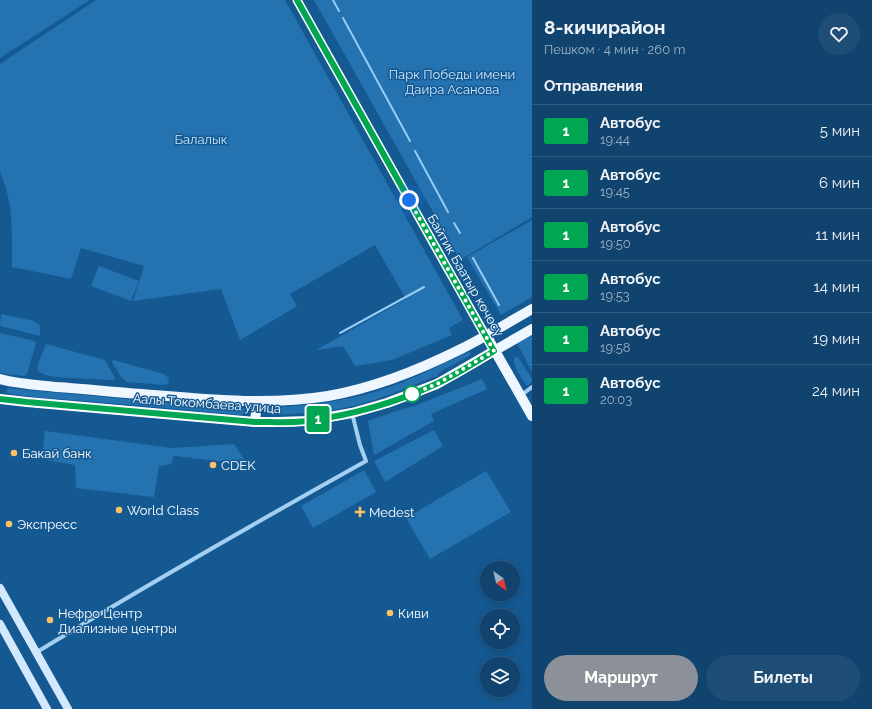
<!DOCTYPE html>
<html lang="ru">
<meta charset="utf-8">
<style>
body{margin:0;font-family:Raleway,sans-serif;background:#1e4e76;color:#f1f3f6;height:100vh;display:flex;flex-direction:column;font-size:15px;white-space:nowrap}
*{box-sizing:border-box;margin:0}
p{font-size:13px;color:#9cb0c2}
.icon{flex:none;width:22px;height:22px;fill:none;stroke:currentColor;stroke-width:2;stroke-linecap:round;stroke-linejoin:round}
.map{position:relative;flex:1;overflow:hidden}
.sheet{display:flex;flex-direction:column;background:#10436e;width:340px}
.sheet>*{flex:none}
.badge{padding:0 8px;border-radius:3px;font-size:14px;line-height:26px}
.needle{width:26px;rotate:146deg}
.controls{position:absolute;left:480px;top:561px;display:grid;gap:8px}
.controls a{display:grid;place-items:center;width:40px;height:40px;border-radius:50%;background:#10436e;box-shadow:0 2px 10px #0003,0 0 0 1px #305c81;font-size:20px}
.you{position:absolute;width:20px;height:20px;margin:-10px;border:3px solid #fff;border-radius:50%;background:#1a73e8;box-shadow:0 0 0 6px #1a73e833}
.map>.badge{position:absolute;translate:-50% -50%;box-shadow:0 0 0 2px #fff}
h2{padding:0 12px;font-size:15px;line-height:36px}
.round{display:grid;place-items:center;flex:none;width:42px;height:42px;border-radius:21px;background:#1e4e76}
.head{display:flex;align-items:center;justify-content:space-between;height:68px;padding:0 12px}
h1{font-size:19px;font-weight:700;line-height:30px}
.action{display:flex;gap:8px;margin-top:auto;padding:8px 12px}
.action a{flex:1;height:46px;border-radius:24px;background:#8c9099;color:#fff;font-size:16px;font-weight:700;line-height:46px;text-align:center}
.action a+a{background:#1e4e76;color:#f1f3f6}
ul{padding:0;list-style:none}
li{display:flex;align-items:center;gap:12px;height:52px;padding:0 12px;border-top:1px solid #305c81}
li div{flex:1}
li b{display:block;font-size:15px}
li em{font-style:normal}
li .badge{min-width:44px;font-weight:700;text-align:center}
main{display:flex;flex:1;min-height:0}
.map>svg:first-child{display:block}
.green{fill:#2472b0}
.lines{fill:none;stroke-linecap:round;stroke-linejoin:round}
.stream{stroke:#95ccf4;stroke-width:2}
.minor{stroke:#a3cff1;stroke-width:4}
.secondary{stroke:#d2e8fc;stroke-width:8}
.primary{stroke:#eef6ff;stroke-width:10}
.line-casing{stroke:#fff;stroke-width:9}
.line{stroke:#00a651;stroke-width:6}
.walk{stroke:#fff;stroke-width:4;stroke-dasharray:0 7.2}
.stop-dot{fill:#fff;stroke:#00a651;stroke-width:2}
.poi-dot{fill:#ffc164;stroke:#155993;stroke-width:1.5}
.labels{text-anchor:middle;stroke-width:3;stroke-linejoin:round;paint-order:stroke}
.park-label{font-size:13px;fill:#cae6fc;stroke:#155993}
.street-label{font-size:13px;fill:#fff;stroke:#155993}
.poi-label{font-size:13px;fill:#fff;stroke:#155993;text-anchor:start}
</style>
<main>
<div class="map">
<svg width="532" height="709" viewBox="0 0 532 709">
<rect width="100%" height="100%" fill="#155993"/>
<!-- green -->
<g class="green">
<polygon points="0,0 90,0 0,58"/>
<path d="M96,0h189l178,320 -14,8 3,7 -60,25 -37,6 -12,-20 -27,4 90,-51 -31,-54 -85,49 7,12 -57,34 -19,-51 -88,12 11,-35 -63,-18 -10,31 -59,-12c0,-33 2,-64 -12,-95v-108z"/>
<polygon points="314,0 532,0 532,217 460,260"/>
<polygon points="532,220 532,297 501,315 467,257"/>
<polygon points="99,266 139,281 131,301 91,286"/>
<polygon points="1,314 34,321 40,326 40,336 0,326"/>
<polygon points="0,333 35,341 36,343 27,374 24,376 0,373"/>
<polygon points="532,334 532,372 517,343"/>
<path d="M46,344l59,16 10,18 -2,2h-3c-14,-2 -59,0 -69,-7 -2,-1 -3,-2 -4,-5l1,-4z"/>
<path d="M469,352l2,2 -2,2 -29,16 -3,4c-26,10 -53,22 -80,29 -28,7 -57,9 -86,10l-3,-3 1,-4c41,-3 83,-7 121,-21 28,-10 53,-24 79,-35z"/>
<path d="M516,357h2l14,22v3l-5,4c-5,-8 -14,-19 -13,-28z"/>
<path d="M113,360l51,14c4,3 6,6 4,10l-4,1 -37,-3 -6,-5 -9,-15z"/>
<polygon points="482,379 487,389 431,414 434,421 374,455 368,421 393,412 417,405"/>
<polygon points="7,388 27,390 229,408 243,408 246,411 246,413 240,415 168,408 34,397 6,393"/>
<polygon points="434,430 443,446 385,482 374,461"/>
<polygon points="45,431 172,448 234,444 248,465 232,461 218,461 174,456 171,464 159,466 154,497 76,488 75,465 42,459"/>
<polygon points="364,470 376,492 313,528 301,506"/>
<polygon points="486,471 511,512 430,559 406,518"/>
</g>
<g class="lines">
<!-- stream -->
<g class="stream">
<polyline points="333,0 339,11"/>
<polyline points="343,18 410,141"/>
<polyline points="415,151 448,212"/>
<polyline points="454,223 460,233"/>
<polyline points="473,258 499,305"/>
<polyline points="340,333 424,287"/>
</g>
<!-- minor -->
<g class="minor">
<polyline points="520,396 532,387"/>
<path d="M37,652c108,-66 218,-129 329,-191l-6,-16 -8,-32"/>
</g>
<!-- secondary -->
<g class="secondary">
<polyline points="297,0 448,270 486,335"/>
<polyline points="0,588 68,709"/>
<polyline points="0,624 47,709"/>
</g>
<!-- primary -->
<g class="primary">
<polyline points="486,335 532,416"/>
<path d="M0,379c19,5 38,6 57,8 28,2 56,5 84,7 62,5 125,12 187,2 46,-8 91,-26 133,-47 24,-12 48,-27 71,-40"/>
<polyline points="0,399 27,402 255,422 278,422 306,421 352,413 387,403 437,384 532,329"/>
<polyline points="255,422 257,401"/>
</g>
</g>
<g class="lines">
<defs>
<path id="line" d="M0,399l27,3 228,20c17,0 35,1 52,-1 45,-6 88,-18 129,-37 20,-9 40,-22 58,-33l-197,-351"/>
</defs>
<!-- line casing -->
<use href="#line" class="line-casing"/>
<!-- line -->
<use href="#line" class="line"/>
<!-- walk -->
<polyline class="walk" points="409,200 494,351 437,384 412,394"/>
</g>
<!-- markers -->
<circle class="stop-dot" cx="412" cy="394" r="8"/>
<g class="poi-dot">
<circle cx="14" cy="453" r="4"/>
<circle cx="213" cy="465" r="4"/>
<circle cx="119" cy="510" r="4"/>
<path d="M358 506h4v4h4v4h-4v4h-4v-4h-4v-4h4z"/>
<circle cx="9" cy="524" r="4"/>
<circle cx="390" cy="613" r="4"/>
<circle cx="50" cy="620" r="4"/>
</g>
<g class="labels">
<!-- park labels -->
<g class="park-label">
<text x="452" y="79">Парк Победы имени<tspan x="452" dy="15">Даира Асанова</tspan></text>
<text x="201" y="144">Балалык</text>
</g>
<!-- street labels -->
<g class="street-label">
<text transform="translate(466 275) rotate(60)" y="5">Байтик Баатыр көчөсү</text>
<text transform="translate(207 403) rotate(4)" y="5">Аалы Токомбаева улица</text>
</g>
<!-- poi labels -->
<g class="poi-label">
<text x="22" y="458">Бакай банк</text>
<text x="221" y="470">CDEK</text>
<text x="127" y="515">World Class</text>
<text x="369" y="517">Medest</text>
<text x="17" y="529">Экспресс</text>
<text x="58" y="618">Нефро Центр<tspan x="58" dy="15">Диализные центры</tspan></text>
<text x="398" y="618">Киви</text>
</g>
</g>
</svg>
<div class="controls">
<a><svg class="needle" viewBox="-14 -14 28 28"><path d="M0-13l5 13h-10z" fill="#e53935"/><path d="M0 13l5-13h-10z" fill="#9cb0c2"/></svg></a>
<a><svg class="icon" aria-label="locate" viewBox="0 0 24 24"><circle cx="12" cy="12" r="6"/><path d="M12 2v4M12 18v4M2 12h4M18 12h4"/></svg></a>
<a><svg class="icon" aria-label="layers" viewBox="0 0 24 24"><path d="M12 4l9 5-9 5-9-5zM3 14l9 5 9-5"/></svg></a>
</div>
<div class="you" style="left:409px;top:200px"></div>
<b class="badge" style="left:318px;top:419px;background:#00a651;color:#fff">1</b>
</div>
<section class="sheet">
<div class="head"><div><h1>8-кичирайон</h1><p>Пешком · 4 мин · 260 m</p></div><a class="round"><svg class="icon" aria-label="heart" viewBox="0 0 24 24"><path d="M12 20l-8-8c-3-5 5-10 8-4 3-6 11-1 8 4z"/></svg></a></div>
<h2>Отправления</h2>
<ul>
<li><span class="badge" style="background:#00a651;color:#fff">1</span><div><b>Автобус</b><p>19:44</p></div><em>5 мин</em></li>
<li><span class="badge" style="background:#00a651;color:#fff">1</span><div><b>Автобус</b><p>19:45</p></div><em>6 мин</em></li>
<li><span class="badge" style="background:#00a651;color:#fff">1</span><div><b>Автобус</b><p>19:50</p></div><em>11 мин</em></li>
<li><span class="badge" style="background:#00a651;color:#fff">1</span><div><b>Автобус</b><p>19:53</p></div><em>14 мин</em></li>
<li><span class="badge" style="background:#00a651;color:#fff">1</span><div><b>Автобус</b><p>19:58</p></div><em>19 мин</em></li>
<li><span class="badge" style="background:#00a651;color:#fff">1</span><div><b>Автобус</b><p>20:03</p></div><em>24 мин</em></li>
</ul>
<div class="action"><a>Маршрут</a><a>Билеты</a></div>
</section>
</main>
